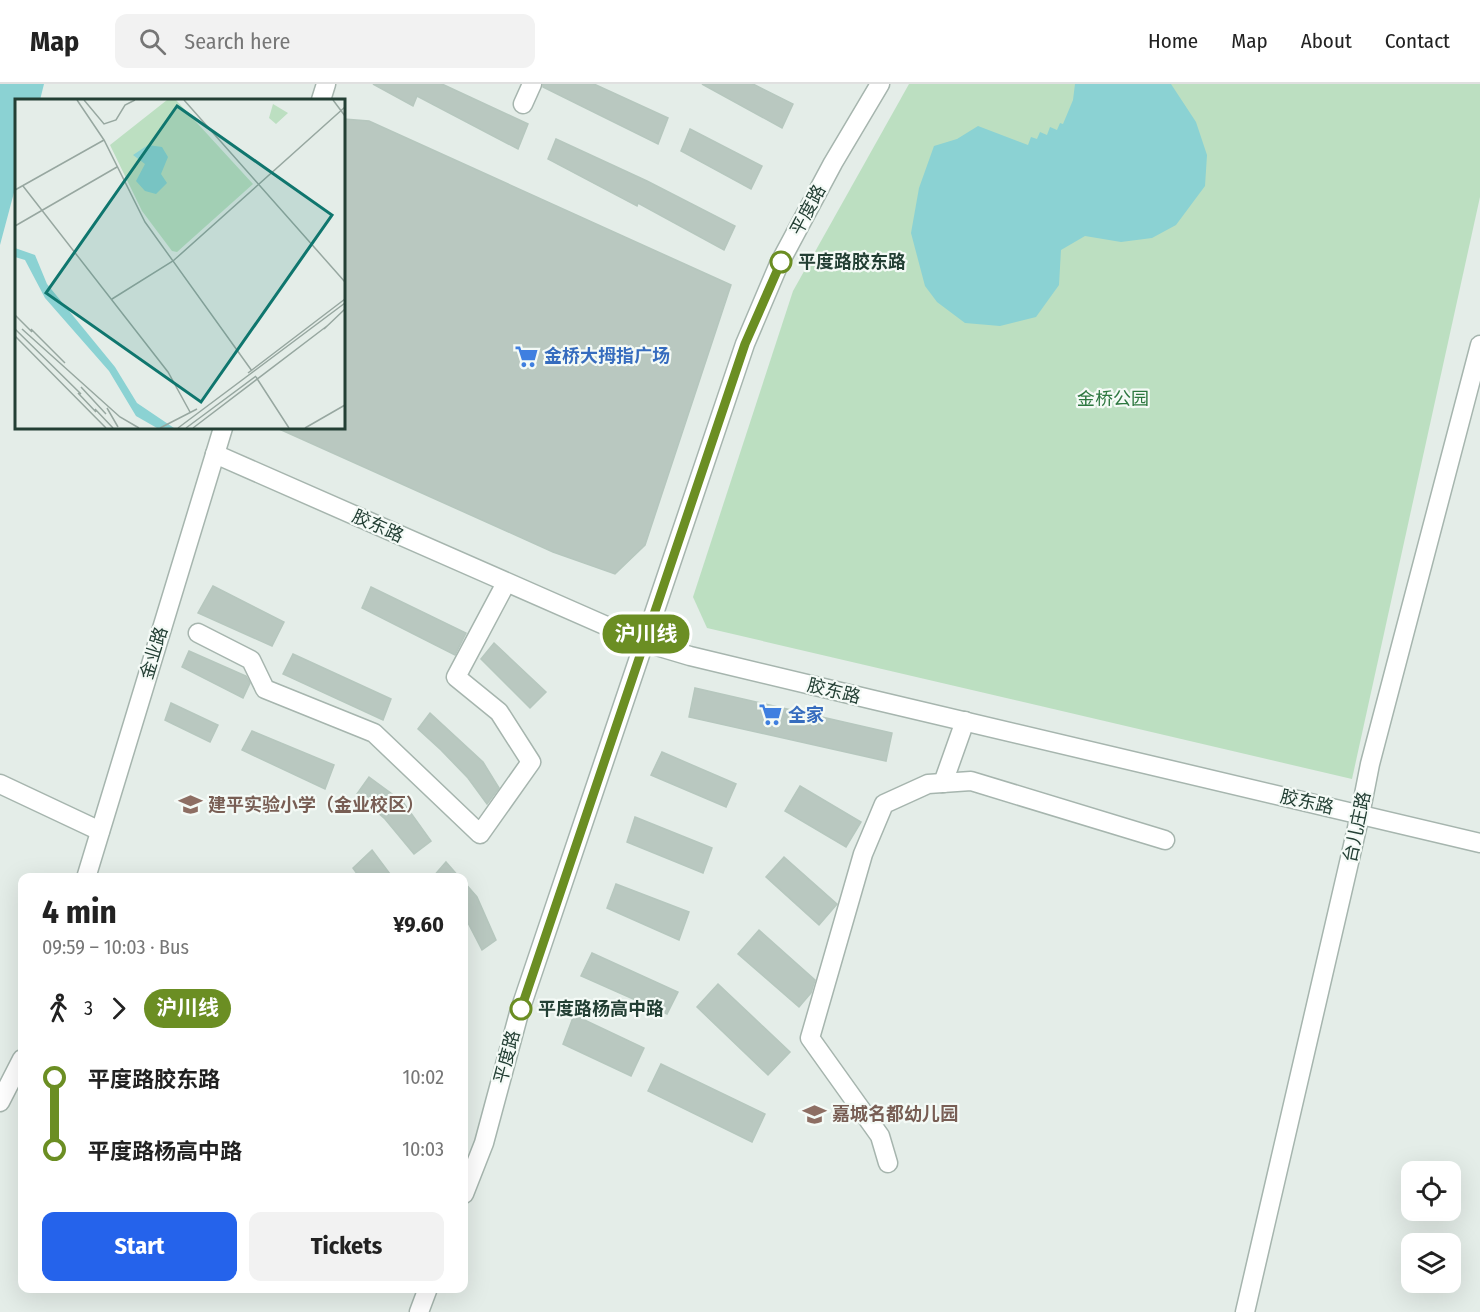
<!DOCTYPE html>
<meta charset="utf-8">
<style>
body{margin:0;font-family:"Fira Sans Condensed","Noto Sans SC",sans-serif;background:#f2f2f2;color:#222;height:100vh;display:flex;flex-direction:column;font-size:22px;white-space:nowrap}
*{box-sizing:border-box;margin:0}
p{font-size:20px;color:#767676}
.icon{flex:none;width:33px;height:33px;fill:none;stroke:currentColor;stroke-width:2;stroke-linecap:round;stroke-linejoin:round}
.map{position:relative;flex:1;overflow:hidden}
.panel{position:absolute;left:18px;top:789px;width:450px;height:420px;display:flex;flex-direction:column;background:#fff;border-radius:12px;box-shadow:0 6px 24px #0002}
.panel>*{flex:none}
.badge{padding:0 12px;border-radius:20px;font-size:21px;line-height:39px}
.tools{position:absolute;left:1401px;top:1077px;display:grid;gap:12px}
.tools a{display:grid;place-items:center;width:60px;height:60px;border-radius:12px;background:#fff;box-shadow:0 6px 24px #0002;font-size:30px}
.map>.badge{position:absolute;translate:-50% -50%;box-shadow:0 0 0 3px #fff}
.legs{display:flex;align-items:center;gap:9px;height:66px;padding:0 24px;font-size:20px}
.legs p{margin-inline-start:auto}
.summary{display:flex;align-items:center;justify-content:space-between;height:102px;padding:0 24px}
h1{font-size:33px;font-weight:700;line-height:45px}
.action{display:flex;gap:12px;margin-top:auto;padding:12px 24px}
.action a{flex:1;height:69px;border-radius:12px;background:#2563eb;color:#fff;font-size:24px;font-weight:700;line-height:69px;text-align:center}
.action a+a{background:#f2f2f2;color:#222}
ul{padding:0 24px;list-style:none}
li{display:flex;align-items:center;gap:21px;height:72px;font-size:22px}
li i{display:grid;place-items:center;width:9px;height:100%;margin:0 8px;background:currentColor}
li i::after{content:'';width:15px;height:15px;margin:-8px;border:4px solid;border-radius:50%;background:#fff}
li p{margin-inline-start:auto}
li:first-child i{background:linear-gradient(#0000 50%,currentColor 0)}
li:last-child i{background:linear-gradient(currentColor 50%,#0000 0)}
header{display:flex;align-items:center;gap:36px;box-sizing:border-box;height:84px;padding:0 30px;background:#fff;border-bottom:2px solid #e0e0e0}
header strong{font-size:28px}
nav{display:flex;gap:33px;margin-inline-start:auto;font-size:21px}
.search{width:420px;height:54px;background:#f2f2f2;display:flex;align-items:center;gap:15px;box-sizing:border-box;padding:0 21px;border-radius:12px;color:#767676;font-size:22px}
.map>svg:first-child{display:block}
.green{fill:#bcdfc1}
.water{fill:#8bd2d3}
.building{fill:#b9c8c0;stroke:#b6c7be;stroke-width:1.5}
.lines{fill:none;stroke-linecap:round;stroke-linejoin:round}
.minor-casing{stroke:#a6b5ae;stroke-width:21}
.minor{stroke:#fff;stroke-width:18}
.line-1-casing{stroke:#fff;stroke-width:14}
.line-1{stroke:#6b8e23;stroke-width:9}
.stop-1-dot{fill:#fff;stroke:#6b8e23;stroke-width:3}
.labels{text-anchor:middle;stroke-width:4.5;stroke-linejoin:round;paint-order:stroke}
.street-label{font-size:18px;fill:#233f34;stroke:#f4faf6}
.stop-label{font-size:18px;font-weight:bold;fill:#233f34;stroke:#f4faf6;text-anchor:start}
.shop-label{font-size:18px;font-weight:bold;fill:#366cbe;stroke:#f4faf6;text-anchor:start}
.park-label{font-size:18px;fill:#2c773f;stroke:#f4faf6}
.education-label{font-size:18px;font-weight:bold;fill:#785e54;stroke:#f4faf6;text-anchor:start}
.inset-road{fill:none;stroke:#97a7a0;stroke-width:1.5}
.view{fill:#0f766e;fill-opacity:0.15;stroke:#0f766e;stroke-width:3}
.inset-edge{fill:none;stroke:#233f34;stroke-width:3}
</style>
<header>
<strong>Map</strong>
<div class="search"><svg class="icon" aria-label="search" viewBox="0 0 24 24"><circle cx="10" cy="10" r="6"/><path d="M15 15l6 6"/></svg>Search here</div>
<nav><a>Home</a><a>Map</a><a>About</a><a>Contact</a></nav>
</header>
<div class="map">
<svg width="1480" height="1228" viewBox="0 0 1480 1228">
<rect width="100%" height="100%" fill="#e4ede8"/>
<!-- green -->
<polygon class="green" points="909,0 1480,0 1480,113 1352,695 707,544 693,513 793,207"/>
<!-- water -->
<g class="water">
<polygon points="0,0 44,0 40,16 16,16 16,101 0,161"/>
<polygon points="1075,0 1171,0 1196,38 1207,71 1205,102 1176,141 1152,154 1121,158 1085,152 1061,166 1059,201 1036,233 1000,242 965,239 937,218 925,202 911,149 919,104 934,62 957,55 978,42 1028,61 1031,53 1037,55 1040,48 1047,51 1050,43 1057,46 1060,39 1063,40 1073,16"/>
</g>
<!-- building -->
<g class="building">
<polygon points="373,0 442,0 528,40 518,65 417,12 413,22"/>
<polygon points="543,0 594,0 668,34 658,60 543,3"/>
<polygon points="702,0 753,0 793,20 782,44"/>
<polygon points="344,35 369,37 731,201 645,461 615,490 553,468 277,344 344,344"/>
<polygon points="690,45 762,82 751,105 681,67"/>
<polygon points="556,55 647,97 735,142 724,166 638,119 637,122 548,75"/>
<polygon points="213,502 284,538 272,562 198,529"/>
<polygon points="371,503 466,549 455,571 362,524"/>
<polygon points="494,559 546,608 530,624 481,575"/>
<polygon points="189,567 246,592 250,599 243,614 182,583"/>
<polygon points="293,570 391,615 383,636 283,590"/>
<polygon points="695,604 892,649 886,677 689,633"/>
<polygon points="171,619 218,641 210,658 165,636"/>
<polygon points="430,629 483,678 499,704 487,720 468,694 441,666 418,645"/>
<polygon points="252,647 334,681 325,705 242,666"/>
<polygon points="662,668 736,700 726,723 651,691"/>
<polygon points="369,693 403,718 431,757 414,770 385,735 357,710"/>
<polygon points="800,702 861,738 846,763 785,727"/>
<polygon points="635,733 712,764 703,789 627,758"/>
<polygon points="372,766 393,794 360,794 353,784"/>
<polygon points="784,773 837,820 819,841 766,793"/>
<polygon points="446,778 460,794 432,794"/>
<polygon points="464,798 477,813 496,856 482,866 464,831"/>
<polygon points="616,800 689,828 679,856 607,824"/>
<polygon points="759,846 815,896 811,909 799,923 738,870"/>
<polygon points="592,869 678,908 667,930 581,892"/>
<polygon points="718,900 790,968 768,991 697,923"/>
<polygon points="574,931 644,964 631,992 563,960"/>
<polygon points="661,980 765,1030 752,1058 648,1007"/>
</g>
<g class="lines">
<defs>
<g id="minor">
<polyline points="321,16 326,0"/>
<polyline points="523,20 532,0"/>
<polyline points="215,370 643,558 690,572 874,616 1480,759"/>
<polyline points="198,549 251,576 265,605 374,649 480,750 531,678 499,628 456,593 506,499"/>
<polyline points="943,699 965,637"/>
<polyline points="0,700 100,747"/>
<polyline points="86,794 223,344"/>
<polyline points="0,1018 22,975"/>
<polyline points="888,1079 880,1052 810,954 863,770 884,720 928,700 971,697 1165,756"/>
<polyline points="464,1110 484,1059 519,929 745,260 779,180 833,79 880,0"/>
<polyline points="419,1228 428,1204"/>
<polyline points="1245,1228 1360,731 1370,680 1480,261"/>
</g>
</defs>
<!-- minor casing -->
<use href="#minor" class="minor-casing"/>
<!-- minor -->
<use href="#minor" class="minor"/>
</g>
<g class="lines">
<defs>
<polyline id="line-1" points="521,925 745,260 781,178"/>
</defs>
<!-- line-1 casing -->
<use href="#line-1" class="line-1-casing"/>
<!-- line-1 -->
<use href="#line-1" class="line-1"/>
</g>
<!-- icons -->
<defs>
<symbol id="supermarket-bare" viewBox="-9 -9 18 18"><path d="M-6-5.5h2.5l.6 2H6L4.5 2H-2.5L-4.4-4H-6ZM-1.5 3.2a1.3 1.3 0 1 0 .1 0ZM3 3.2a1.3 1.3 0 1 0 .1 0Z" fill="#3f7fe0" stroke="#f4faf6" stroke-width="2.5" paint-order="stroke"/></symbol>
<symbol id="school-bare" viewBox="-9 -9 18 18"><path d="M0-5L7-2L0 1L-7-2ZM-4 1L0 2.5L4 1V4Q0 6-4 4Z" fill="#8d6e63" stroke="#f4faf6" stroke-width="2.5" paint-order="stroke"/></symbol>
</defs>
<g fill-rule="evenodd">
<use href="#supermarket-bare" x="510" y="256" width="33" height="33"/>
<use href="#supermarket-bare" x="754" y="614" width="33" height="33"/>
<use href="#school-bare" x="174" y="704" width="33" height="33"/>
<use href="#school-bare" x="798" y="1014" width="33" height="33"/>
</g>
<!-- markers -->
<g class="stop-1-dot">
<circle cx="781" cy="178" r="10"/>
<circle cx="521" cy="925" r="10"/>
</g>
<g class="labels">
<!-- street labels -->
<g class="street-label">
<text transform="translate(808 126) rotate(-62)" y="6">平度路</text>
<text transform="translate(378 442) rotate(24)" y="6">胶东路</text>
<text transform="translate(154 569) rotate(-73)" y="6">金业路</text>
<text transform="translate(834 607) rotate(14)" y="6">胶东路</text>
<text transform="translate(1307 718) rotate(13)" y="6">胶东路</text>
<text transform="translate(1357 743) rotate(-78)" y="6">台儿庄路</text>
<text transform="translate(507 973) rotate(-75)" y="6">平度路</text>
</g>
<!-- stop labels -->
<g class="stop-label">
<text x="798" y="184">平度路胶东路</text>
<text x="538" y="931">平度路杨高中路</text>
</g>
<!-- shop labels -->
<g class="shop-label">
<text x="544" y="278">金桥大拇指广场</text>
<text x="788" y="637">全家</text>
</g>
<!-- park labels -->
<g class="park-label">
<text x="1113" y="321">金桥公园</text>
</g>
<!-- education labels -->
<g class="education-label">
<text x="208" y="727">建平实验小学（金业校区）</text>
<text x="832" y="1036">嘉城名都幼儿园</text>
</g>
</g>
<!-- overview -->
<g transform="translate(15 15)">
<rect width="330" height="330" fill="#e4ede8"/>
<path d="M152,1h9l77,84 -76,68 -5,-1 -30,-40 -32,-66zM258,5l15,9 -12,11 -7,-6z" fill="#bcdfc1"/>
<path d="M133,46l14,2 6,10 -7,17 6,9 -11,11 -11,-3 -9,-10 9,-17 -12,-9zM0,149l20,7 12,29 68,83 22,36 37,25h-17l-21,-12 -27,-45 -64,-73 -20,-38 -10,-3z" fill="#8bd2d3"/>
<path class="inset-road" d="M62,1l27,40 41,82 107,149M69,1l20,24 12,-4 9,-15 10,-5M169,1l161,182M318,1l12,16M8,87l145,186 22,40M0,91l89,-50M0,127l102,-59M97,200l61,-38 172,-154M0,216l17,17M0,230l66,65M7,230l98,88 19,11M16,230l34,34M309,230l21,-20M0,237l91,92M233,274l97,-74M241,278l33,51M66,288l25,27M63,294l18,19M92,309l11,19M80,310l18,19M145,329l37,-19M163,329l167,-125M171,329l70,-52M178,329l134,-102M290,329l40,-23"/>
<path class="view" d="M162,7l155,109 -131,187 -155,-109z"/>
<rect width="330" height="330" class="inset-edge"/>
</g>
</svg>
<div class="tools">
<a><svg class="icon" aria-label="locate" viewBox="0 0 24 24"><circle cx="12" cy="12" r="6"/><path d="M12 2v4M12 18v4M2 12h4M18 12h4"/></svg></a>
<a><svg class="icon" aria-label="layers" viewBox="0 0 24 24"><path d="M12 4l9 5-9 5-9-5zM3 14l9 5 9-5"/></svg></a>
</div>
<b class="badge" style="left:646px;top:550px;background:#6b8e23;color:#fff">沪川线</b>
<section class="panel">
<div class="summary"><div><h1>4 min</h1><p>09:59 – 10:03 · Bus</p></div><b>¥9.60</b></div>
<div class="legs"><svg class="icon" aria-label="walk" viewBox="0 0 24 24"><circle cx="13" cy="4" r="2"/><path d="M13 8l-2 6 4 7M11 14l-3 7M7 12l3-4h3l4 4"/></svg>3<svg class="icon" aria-label="forward" viewBox="0 0 24 24"><path d="M9 5l7 7-7 7"/></svg><b class="badge" style="background:#6b8e23;color:#fff">沪川线</b></div>
<ul>
<li><i style="color:#6b8e23"></i><b>平度路胶东路</b><p>10:02</p></li>
<li><i style="color:#6b8e23"></i><b>平度路杨高中路</b><p>10:03</p></li>
</ul>
<div class="action"><a>Start</a><a>Tickets</a></div>
</section>
</div>
